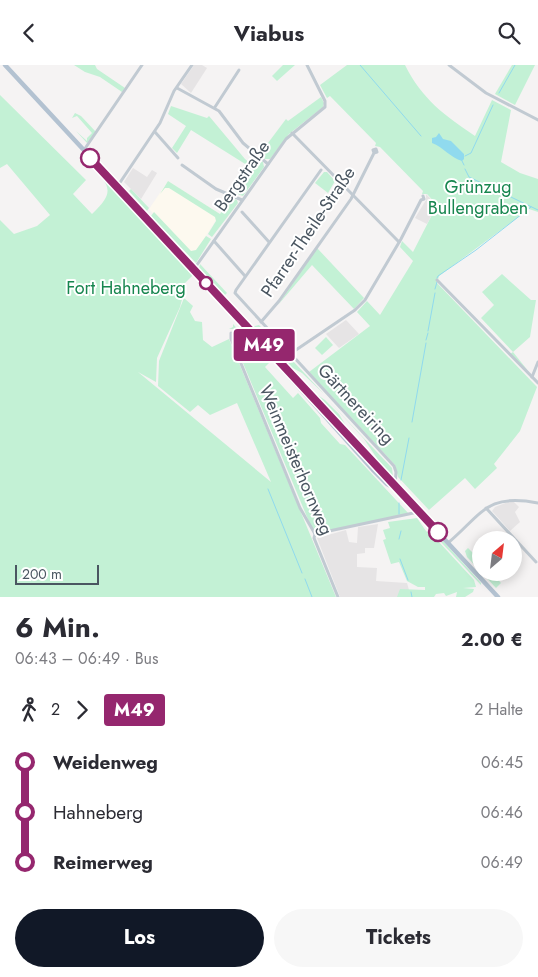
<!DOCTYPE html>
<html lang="de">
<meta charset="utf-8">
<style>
body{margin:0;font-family:Jost,sans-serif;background:#f7f7f7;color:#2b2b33;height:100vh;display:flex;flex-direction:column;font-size:19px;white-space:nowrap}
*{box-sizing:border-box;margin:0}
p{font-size:16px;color:#7c7c81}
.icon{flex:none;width:28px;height:28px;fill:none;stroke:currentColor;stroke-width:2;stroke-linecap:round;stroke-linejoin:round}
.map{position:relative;height:532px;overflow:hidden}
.panel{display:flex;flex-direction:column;background:#fff;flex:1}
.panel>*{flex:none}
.badge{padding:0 10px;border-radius:4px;font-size:18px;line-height:32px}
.needle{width:32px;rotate:28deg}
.buttons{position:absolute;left:472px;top:466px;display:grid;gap:10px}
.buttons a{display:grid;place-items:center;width:50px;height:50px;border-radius:50%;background:#fff;box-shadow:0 2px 12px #0003;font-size:25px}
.scale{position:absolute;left:15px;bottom:12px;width:84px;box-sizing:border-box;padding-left:5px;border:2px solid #4a5661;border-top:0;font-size:14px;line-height:18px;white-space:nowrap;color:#4a5661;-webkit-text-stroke:4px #fff;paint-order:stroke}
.map>.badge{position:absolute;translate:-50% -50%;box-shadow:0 0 0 2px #fff}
.legs{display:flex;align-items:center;gap:8px;height:55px;padding:0 15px;font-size:16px}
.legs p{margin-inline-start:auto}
.headline{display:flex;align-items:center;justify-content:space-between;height:85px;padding:0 15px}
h1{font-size:28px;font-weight:700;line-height:38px}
.primary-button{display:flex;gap:10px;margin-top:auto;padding:10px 15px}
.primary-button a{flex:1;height:58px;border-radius:30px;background:#111827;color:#fff;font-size:20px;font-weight:700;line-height:58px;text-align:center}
.primary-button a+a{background:#f7f7f7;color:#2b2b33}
ul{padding:0 15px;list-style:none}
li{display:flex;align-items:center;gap:18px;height:50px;font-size:19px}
li i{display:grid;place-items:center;width:8px;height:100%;margin:0 6px;background:currentColor}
li i::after{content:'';width:12px;height:12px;margin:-6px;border:4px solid;border-radius:50%;background:#fff}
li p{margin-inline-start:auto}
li:first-child i{background:linear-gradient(#0000 50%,currentColor 0)}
li:last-child i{background:linear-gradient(currentColor 50%,#0000 0)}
header{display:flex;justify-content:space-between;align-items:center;height:65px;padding:0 15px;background:#fff;font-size:22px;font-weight:700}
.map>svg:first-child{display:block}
.commercial{fill:#fdf9ef}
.education{fill:#e6e4e5}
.green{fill:#c3f1d5}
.water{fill:#90daee}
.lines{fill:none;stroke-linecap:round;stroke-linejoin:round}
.stream{stroke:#90daee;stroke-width:1}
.minor{stroke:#c1cad2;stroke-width:3}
.major{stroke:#b3c2d1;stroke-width:4.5}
.line-1-casing{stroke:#fff;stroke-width:11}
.line-1{stroke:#95276e;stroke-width:8}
.stop-1-dot{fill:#fff;stroke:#95276e;stroke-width:2.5}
.labels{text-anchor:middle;stroke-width:4;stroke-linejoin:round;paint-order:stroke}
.street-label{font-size:18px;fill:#4a5661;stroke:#fff}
.park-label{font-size:18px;fill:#17864f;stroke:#fff}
</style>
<header><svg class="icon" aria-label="back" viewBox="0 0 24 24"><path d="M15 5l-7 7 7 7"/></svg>Viabus<svg class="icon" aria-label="search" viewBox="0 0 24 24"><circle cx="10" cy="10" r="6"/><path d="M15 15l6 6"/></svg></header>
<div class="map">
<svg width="538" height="532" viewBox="0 0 538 532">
<rect width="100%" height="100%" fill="#f5f3f3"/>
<!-- commercial -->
<polygon class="commercial" points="168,116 220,149 193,191 149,144"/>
<!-- education -->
<g class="education">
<polygon points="194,0 202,0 207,3 191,28 181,19"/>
<polygon points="133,103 147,112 152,105 157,108 141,134 124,117"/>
<polygon points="426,129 437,140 427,159 415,153 426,135"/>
<polygon points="346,255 359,269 339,283 326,269"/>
<polygon points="508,437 514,437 519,442 515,447 520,457 510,466 492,446 495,442"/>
<polygon points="378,459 374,483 365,483 365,488 357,489 357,502 377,503 376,516 407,518 411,532 340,532 317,473 346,465 349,477 357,478 358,462"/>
</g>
<!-- green -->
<g class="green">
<polygon points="74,0 95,0 97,4 125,23 122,27 100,12 85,7"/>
<polygon points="283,0 295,0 277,16 272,11"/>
<path d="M347,0h58c17,34 39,50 70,71l17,-36 19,10 -10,52 19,11 18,6v33l-9,-3 -90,67 -2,7 100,104 -17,44 -26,33 3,4 -22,21 -10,-11 -36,32 -31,-33 -3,-12 -86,-93 61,-46 -13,-14 10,-11 13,14 33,-54 -13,-14 2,-6 11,11 24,-47 -10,-11h-5l1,-3 -43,-44 -5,-1 1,-3 -46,-47 -3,2 -7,-13z"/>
<polygon points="512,0 535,0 515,40 495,29"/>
<path d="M0,30l86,85 -13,14 19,20c26,-24 16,-30 -5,-52l3,-2 103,115 -11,11 3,2 -5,19 -23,51 -1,24 -18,-10 133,110 -34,-79 -27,12 -12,-10 -8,7 -32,-26 1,-25 25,-63 9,8 -3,6 5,9 7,1 1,18 9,7 17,-8 107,258h-336v-377l14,14 23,-8 13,-11 -43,-51 -7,4z"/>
<polygon points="321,32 324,38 323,42 289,69 270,94 265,94 259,90 286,54 288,56"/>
<polygon points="171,41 207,53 209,51 245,94 251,99 256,93 263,97 264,102 243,131 234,128 250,102 191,65 177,88 172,83 186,61 168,49"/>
<polygon points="75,48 81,51 96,67 87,78 76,66 87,76 87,73 92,68 77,51 72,53"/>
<polygon points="324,107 327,107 335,116 328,128 315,118"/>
<polygon points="168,116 220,149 231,133 237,135 238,138 212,172 208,169 216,156 215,152 169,123 165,123 160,129"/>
<polygon points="131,124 149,143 147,146 129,126"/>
<polygon points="154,147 191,186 196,185 206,171 211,174 196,198 151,151"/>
<polygon points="317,183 364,233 354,244 312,200 278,240"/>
<polygon points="200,199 227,228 225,230 199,203"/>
<polygon points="502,209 531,235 536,235 530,272 513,287 529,307 510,289 513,287 481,253 494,240 482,227"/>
<polygon points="233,259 269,298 265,302 293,333 298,328 320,353 321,358 340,379 345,380 409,449 319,467 312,464 233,274 237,269 234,264 229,264 233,262"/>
<polygon points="259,260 324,329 302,308 283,298 251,262"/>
<polygon points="326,272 333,280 322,290 315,283"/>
<polygon points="287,302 307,323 325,335 339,349 352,371"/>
<polygon points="326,333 392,403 393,412 391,414 364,374"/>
<polygon points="417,453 426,466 438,476 474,515 476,522 463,523 474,524 473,527 465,532 456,532 457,527 446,531 444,528 436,529 434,532 397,532 400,524 425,525 425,522 418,522 407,516 399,497 391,499 383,475 386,474 383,465 390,463 388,457"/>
<polygon points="443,476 481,518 481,520 441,477"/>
<polygon points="468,483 481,496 481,507 467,492 465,486"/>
<polygon points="482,508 492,508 501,518 496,523"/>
</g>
<!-- water -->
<path class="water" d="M439,68l4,6 8,2 13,13v5l-2,2c-11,-3 -19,-14 -30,-18v-5l4,-1z"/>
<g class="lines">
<!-- stream -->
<g class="stream">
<polyline points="360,0 421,71"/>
<polyline points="499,28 515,0"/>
<polyline points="465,91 471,88 493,40"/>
<polyline points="462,96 464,100"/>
<polyline points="465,104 469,112 538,145"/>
<polyline points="437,213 438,211 476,185 531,142"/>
<polyline points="435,224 437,217"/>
<polyline points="428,266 435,228"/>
<polyline points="426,275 428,268"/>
<polyline points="412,357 426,278"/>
<polyline points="401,415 409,373"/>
<polyline points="268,424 302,508"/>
<polyline points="399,449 399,438"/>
<polyline points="399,474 401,466"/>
<polyline points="400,494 408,515"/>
<polyline points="305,514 312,532"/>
<polyline points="411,527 412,532"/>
</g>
<!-- minor -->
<g class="minor">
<polyline points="449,0 486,28 538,55"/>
<polyline points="177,23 219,46 243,78 268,99"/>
<polyline points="215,42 239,5"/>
<polyline points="155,67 178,93"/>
<polyline points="292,68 399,177"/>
<polyline points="84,85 142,0"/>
<polyline points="182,100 216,124 242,135"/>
<polyline points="321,105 236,225 235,228 394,401 396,407 395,422"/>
<polyline points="117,122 160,58 174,26 192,0"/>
<polyline points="242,147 269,177"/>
<polyline points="214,176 245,211"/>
<polyline points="194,204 286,74 325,42 325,36 307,0"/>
<polyline points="437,215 538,318"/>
<polyline points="261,257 279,236 351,134 374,88 373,85 376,84 377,87 374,88"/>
<polyline points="231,268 231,274 300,443 315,469 314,473 338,532"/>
<polyline points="290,289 355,245 365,235 401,174 421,135 424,134 423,131"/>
<polyline points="532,312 538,297"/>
<polyline points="486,443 536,497"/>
<polyline points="315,469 418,447"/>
<path d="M448,478c35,-30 39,-50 90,-40"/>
</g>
<!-- major -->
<g class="major">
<polyline points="5,0 498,532"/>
<polyline points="252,270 374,406 387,419 393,422"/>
</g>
</g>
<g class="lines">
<defs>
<polyline id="line-1" points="90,93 438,467"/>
</defs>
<!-- line-1 casing -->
<use href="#line-1" class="line-1-casing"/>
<!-- line-1 -->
<use href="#line-1" class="line-1"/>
</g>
<!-- markers -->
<g class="stop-1-dot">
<circle cx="90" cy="93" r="9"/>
<circle cx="206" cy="218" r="6"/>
<circle cx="438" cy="467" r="9"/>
</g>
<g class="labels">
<!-- street labels -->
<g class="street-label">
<text transform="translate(242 111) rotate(-55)" y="6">Bergstraße</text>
<text transform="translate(308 167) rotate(-56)" y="6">Pfarrer-Theile-Straße</text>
<text transform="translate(356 339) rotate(47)" y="6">Gärtnereiring</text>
<text transform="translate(296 395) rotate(67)" y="6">Weinmeisterhornweg</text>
</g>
<!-- park labels -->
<g class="park-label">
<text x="478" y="128">Grünzug<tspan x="478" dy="21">Bullengraben</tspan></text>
<text x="126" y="229">Fort Hahneberg</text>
</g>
</g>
</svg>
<div class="buttons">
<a><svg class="needle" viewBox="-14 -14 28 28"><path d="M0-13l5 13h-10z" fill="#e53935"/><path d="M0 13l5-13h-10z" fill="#7c7c81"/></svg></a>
</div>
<div class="scale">200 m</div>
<b class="badge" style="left:264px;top:280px;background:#95276e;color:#fff">M49</b>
</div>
<section class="panel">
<div class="headline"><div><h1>6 Min.</h1><p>06:43 – 06:49 · Bus</p></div><b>2.00 €</b></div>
<div class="legs"><svg class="icon" aria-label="walk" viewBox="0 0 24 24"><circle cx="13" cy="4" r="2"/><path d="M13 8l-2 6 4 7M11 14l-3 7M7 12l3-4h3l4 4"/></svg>2<svg class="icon" aria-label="forward" viewBox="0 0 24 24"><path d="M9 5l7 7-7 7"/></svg><b class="badge" style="background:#95276e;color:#fff">M49</b><p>2 Halte</p></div>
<ul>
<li><i style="color:#95276e"></i><b>Weidenweg</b><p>06:45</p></li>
<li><i style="color:#95276e"></i><span>Hahneberg</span><p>06:46</p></li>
<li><i style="color:#95276e"></i><b>Reimerweg</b><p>06:49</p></li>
</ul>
<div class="primary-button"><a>Los</a><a>Tickets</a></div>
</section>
